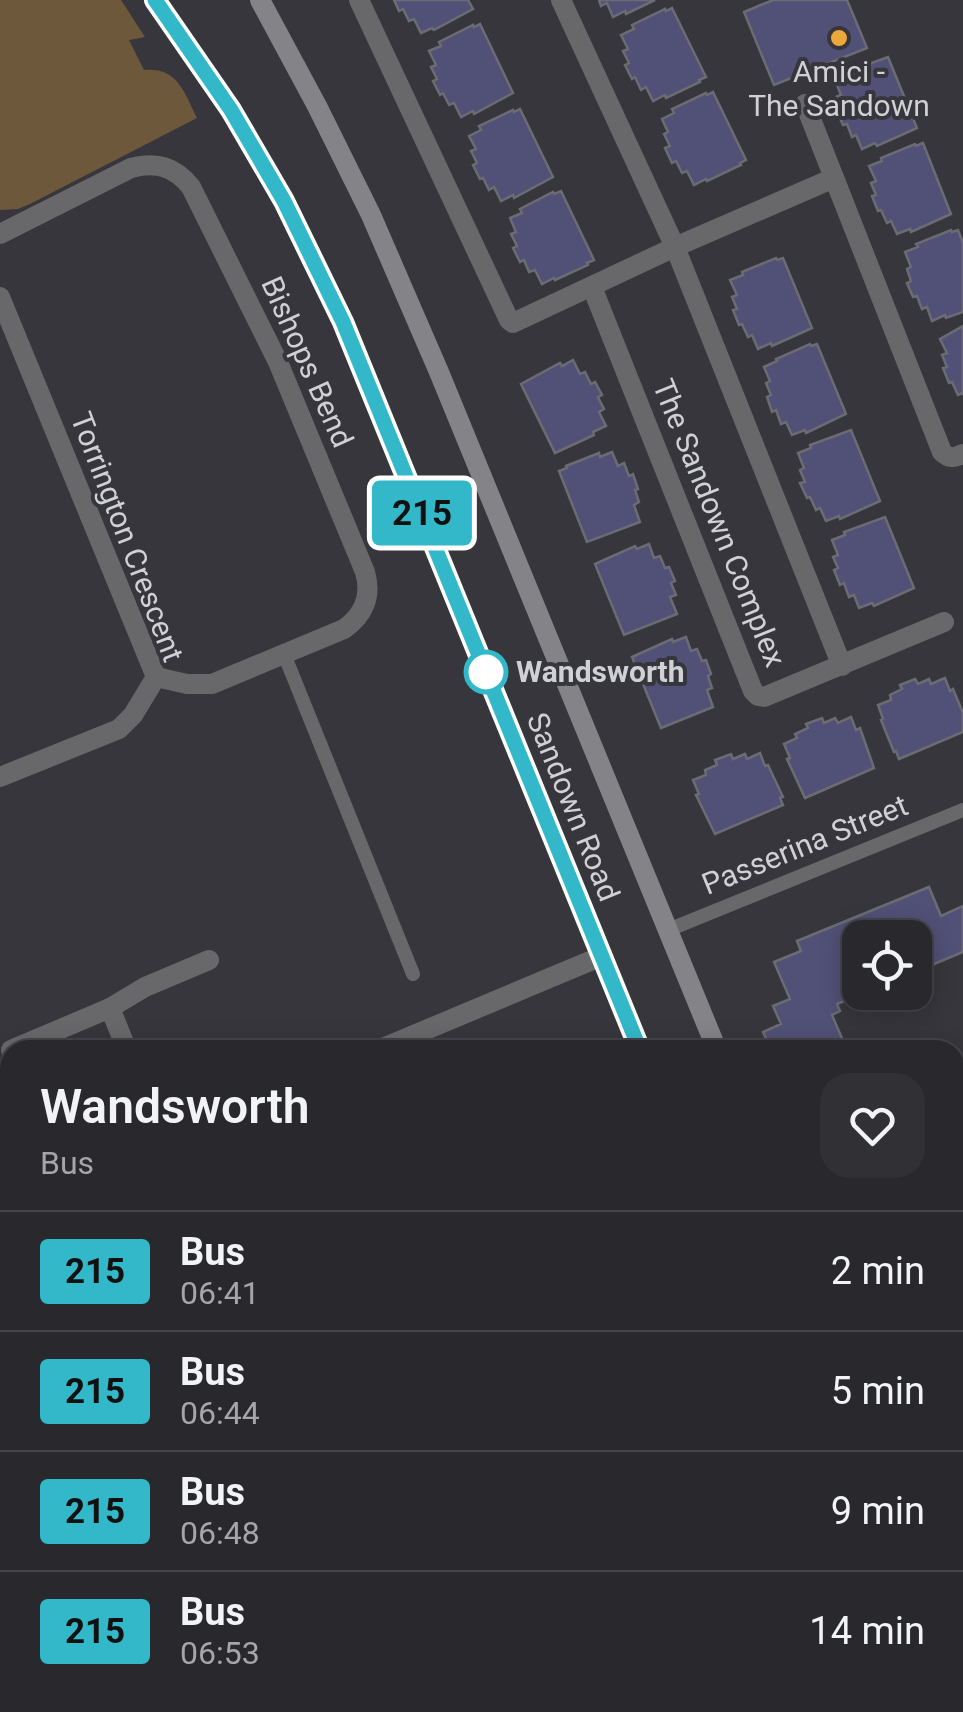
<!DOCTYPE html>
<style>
body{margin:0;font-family:Roboto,sans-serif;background:#303035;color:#f1f3f6;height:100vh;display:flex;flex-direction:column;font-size:38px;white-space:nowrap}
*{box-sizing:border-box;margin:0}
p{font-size:32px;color:#a5a6aa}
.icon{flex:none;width:55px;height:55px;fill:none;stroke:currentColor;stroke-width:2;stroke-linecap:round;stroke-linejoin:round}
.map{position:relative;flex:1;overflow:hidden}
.panel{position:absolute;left:0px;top:1040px;width:965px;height:672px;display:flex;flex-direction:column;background:#28282d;border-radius:30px 30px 0 0;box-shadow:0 5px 25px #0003,0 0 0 2px #444449}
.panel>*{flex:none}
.badge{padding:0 20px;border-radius:8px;font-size:35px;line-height:65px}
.buttons{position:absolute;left:842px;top:920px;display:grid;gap:20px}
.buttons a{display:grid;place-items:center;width:90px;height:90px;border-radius:20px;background:#28282d;box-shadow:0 5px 25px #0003,0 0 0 2px #444449;font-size:50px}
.map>.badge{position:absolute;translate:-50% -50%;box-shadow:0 0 0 5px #fff}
.round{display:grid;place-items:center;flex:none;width:105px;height:105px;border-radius:30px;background:#303035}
.overview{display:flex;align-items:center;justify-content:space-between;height:170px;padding:0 40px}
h1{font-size:48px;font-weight:600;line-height:75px}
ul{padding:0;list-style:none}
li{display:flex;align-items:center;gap:30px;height:120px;padding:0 40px;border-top:2px solid #444449}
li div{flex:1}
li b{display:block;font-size:38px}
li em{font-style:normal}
li .badge{min-width:110px;font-weight:700;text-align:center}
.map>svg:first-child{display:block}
.green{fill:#6d583b}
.building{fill:#515076;stroke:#6b6c73;stroke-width:2.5}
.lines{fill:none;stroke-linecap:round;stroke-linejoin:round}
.lane{stroke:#68686b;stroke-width:14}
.street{stroke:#68686b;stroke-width:20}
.secondary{stroke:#838388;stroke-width:20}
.line-casing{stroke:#fff;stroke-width:22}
.line{stroke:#32b8c9;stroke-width:15}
.poi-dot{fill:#eda83b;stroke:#36363c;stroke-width:4}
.stop-dot{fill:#fff;stroke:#32b8c9;stroke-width:5}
.labels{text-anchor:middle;stroke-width:8;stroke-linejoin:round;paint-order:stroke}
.poi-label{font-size:30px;fill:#d0d1d5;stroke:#36363c}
.street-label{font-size:30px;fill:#d0d1d5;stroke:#36363c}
.stop-label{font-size:30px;font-weight:bold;fill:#d0d1d5;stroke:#36363c;text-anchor:start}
</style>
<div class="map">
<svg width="963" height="1712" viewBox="0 0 963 1712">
<rect width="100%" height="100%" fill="#36363c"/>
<!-- green -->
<path class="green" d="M0,0h121l24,37 -16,3 15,30c34,-3 40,22 53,48l-167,86 -12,5 -18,1z"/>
<!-- building -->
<g class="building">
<polygon points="394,0 468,0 473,9 434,30 432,28 421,33 414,19 409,21 403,9 399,11"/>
<polygon points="599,0 655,0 626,14 625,11 613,17 607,3 601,6"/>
<polygon points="773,0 847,0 867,48 774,85 744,12"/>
<polygon points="672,8 706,77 699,80 700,82 666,98 665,95 653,101 646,87 641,90 635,77 632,79 625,65 629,63 623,51 628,49 621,35 634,29 632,25 665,9 666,11"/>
<polygon points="480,24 513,93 474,114 473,111 461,117 454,103 449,105 443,93 440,95 433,81 437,79 431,67 436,65 429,51 441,46 439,42 473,25 474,27"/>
<polygon points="888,57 917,128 877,146 875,143 862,149 856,135 852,137 847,124 843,125 837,111 841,109 836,97 841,95 835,80 847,75 846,72"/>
<polygon points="713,92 746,160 740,163 741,165 707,181 706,179 694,185 687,171 682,173 676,161 672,163 665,148 670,146 664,134 668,132 662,119 674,113 672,109 706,93 707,95"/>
<polygon points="520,109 553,177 514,198 513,195 501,201 494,187 489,190 483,178 480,179 473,165 477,163 471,151 476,149 469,136 481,130 479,126 513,110 514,112"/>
<polygon points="923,143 951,214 911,232 910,229 897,234 891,221 887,223 881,210 878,211 872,196 876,195 871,183 876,181 869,166 882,161 881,158 915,144 916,146"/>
<polygon points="561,191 594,260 587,263 588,265 555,280 554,278 542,284 535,270 529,272 524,260 520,262 513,248 517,246 511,234 516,232 510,218 522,213 520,209 553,192 554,194"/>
<polygon points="951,230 952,232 958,230 963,243 963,312 946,318 945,315 932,321 927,307 922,309 917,296 913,297 907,283 911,281 907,269 911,267 905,252 918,247 916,244"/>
<polygon points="776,258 777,260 783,258 812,328 772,346 771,343 758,349 752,335 748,337 742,324 739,325 733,310 737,309 732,297 737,295 730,280 743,275 742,272"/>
<polygon points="963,326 963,395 962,393 958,395 952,382 949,383 943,368 947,367 942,355 947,353 940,339"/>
<polygon points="810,344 811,346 817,344 846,414 806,433 805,430 792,435 786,422 781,424 776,410 772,412 767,397 771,395 766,383 770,381 764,367 777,361 776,359"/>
<polygon points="573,360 580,374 585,372 591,384 595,382 602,395 598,397 604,409 599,412 606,426 593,432 594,435 555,453 521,384 560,363 562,366"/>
<polygon points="851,430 880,501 840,519 839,516 826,521 820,508 816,510 810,497 807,498 800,483 805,482 800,470 804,468 798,453 811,448 810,445"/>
<polygon points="612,452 618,466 624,463 629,476 633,474 638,489 635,490 639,502 634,505 640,522 587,542 559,471 567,468 566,466 599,453 600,457"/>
<polygon points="885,517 914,588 874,606 872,603 859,608 854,595 849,597 844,583 840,585 834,570 838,568 833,557 838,555 832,540 845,535 844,532"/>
<polygon points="649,544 654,558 660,556 665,568 669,567 675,581 671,583 676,595 670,597 677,614 624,635 595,564 635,546 637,549"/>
<polygon points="686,637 691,651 697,649 702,661 706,660 711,674 708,676 712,688 707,690 713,707 661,728 632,657 672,639 673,642"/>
<polygon points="945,678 950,691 953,689 963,713 963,732 899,759 896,751 894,752 881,720 883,719 878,705 891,700 890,695 902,689 900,685 915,679 918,684 929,679 931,684"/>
<polygon points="851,717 856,730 860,728 874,768 805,798 787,759 790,758 784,744 797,738 795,734 808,728 806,724 822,718 824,723 835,718 838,723"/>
<polygon points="760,753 765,766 768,765 783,797 780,798 783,805 715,834 696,795 699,794 693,780 706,775 705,770 717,765 715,760 731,754 733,759 745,754 747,759"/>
<polygon points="929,887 941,916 963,906 963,952 915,972 915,938 860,938 860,992 866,992 837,1004 840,1011 832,1015 847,1050 771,1050 763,1032 781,1024 773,1006 790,999 774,962 801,951 797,941"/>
<polygon points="963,1445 963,1480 955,1462 955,1449"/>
</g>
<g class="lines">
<!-- lane -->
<g class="lane">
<polyline points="284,654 413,974"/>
<polyline points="668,930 963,810"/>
</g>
<!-- street -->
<g class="street">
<polyline points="359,0 509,320 513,323 675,247 834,178"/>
<polyline points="561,0 675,247 842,666"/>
<path d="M805,104l137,348c7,7 12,6 21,2"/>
<path d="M0,234l131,-66c26,-7 44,-1 60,19l87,175 87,210c7,24 -1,43 -21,57l-132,55h-25l-31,-7"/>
<polyline points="592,287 753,691 758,696 764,697 944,622"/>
<polyline points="0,297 156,677 133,715 119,729 0,777"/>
<polyline points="110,1008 127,1050"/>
<polyline points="11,1050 110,1008 145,987 209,960"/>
<polyline points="378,1050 602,956"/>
<polyline points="0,1439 10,1463"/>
<polyline points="0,1500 10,1495"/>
<polyline points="347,1702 350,1712"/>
<polyline points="770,1702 774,1712"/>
<polyline points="160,1712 177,1702"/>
<polyline points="689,1712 707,1702"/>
</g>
<!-- secondary -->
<g class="secondary">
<polyline points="154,0 231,110 284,201 343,322 640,1050"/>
<polyline points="260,0 317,106 371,215 439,372 717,1050"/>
<polyline points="955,1602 963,1617"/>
<polyline points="923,1702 928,1712"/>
</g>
</g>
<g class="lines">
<defs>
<polyline id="line" points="155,0 231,110 284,201 343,322 640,1050"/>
</defs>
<!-- line casing -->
<use href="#line" class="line-casing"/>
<!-- line -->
<use href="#line" class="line"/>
</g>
<!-- markers -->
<circle class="poi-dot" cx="839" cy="38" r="10"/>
<circle class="stop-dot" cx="486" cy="672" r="20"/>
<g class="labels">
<!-- poi labels -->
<g class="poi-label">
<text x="839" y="82">Amici -<tspan x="839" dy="34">The Sandown</tspan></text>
</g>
<!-- street labels -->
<g class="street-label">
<text transform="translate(307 362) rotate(66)" y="10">Bishops Bend</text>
<text transform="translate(719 523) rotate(68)" y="10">The Sandown Complex</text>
<text transform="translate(127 537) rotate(69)" y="10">Torrington Crescent</text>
<text transform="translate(573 807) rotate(68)" y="10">Sandown Road</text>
<text transform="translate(805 845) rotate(-22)" y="10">Passerina Street</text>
</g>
<!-- stop labels -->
<g class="stop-label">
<text x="516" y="682">Wandsworth</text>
</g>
</g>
</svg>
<div class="buttons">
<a><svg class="icon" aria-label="locate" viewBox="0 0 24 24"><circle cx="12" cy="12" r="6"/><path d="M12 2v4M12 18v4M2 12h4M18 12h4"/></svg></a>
</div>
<b class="badge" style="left:422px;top:513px;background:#32b8c9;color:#111">215</b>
<section class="panel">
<div class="overview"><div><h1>Wandsworth</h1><p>Bus</p></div><a class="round"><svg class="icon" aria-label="heart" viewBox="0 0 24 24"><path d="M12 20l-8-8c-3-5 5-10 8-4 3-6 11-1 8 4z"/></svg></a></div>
<ul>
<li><span class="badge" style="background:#32b8c9;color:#111">215</span><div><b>Bus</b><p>06:41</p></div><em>2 min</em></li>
<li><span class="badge" style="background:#32b8c9;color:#111">215</span><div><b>Bus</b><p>06:44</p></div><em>5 min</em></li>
<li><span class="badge" style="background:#32b8c9;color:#111">215</span><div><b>Bus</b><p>06:48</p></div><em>9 min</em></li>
<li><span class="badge" style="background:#32b8c9;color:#111">215</span><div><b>Bus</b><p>06:53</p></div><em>14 min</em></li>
</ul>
</section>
</div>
